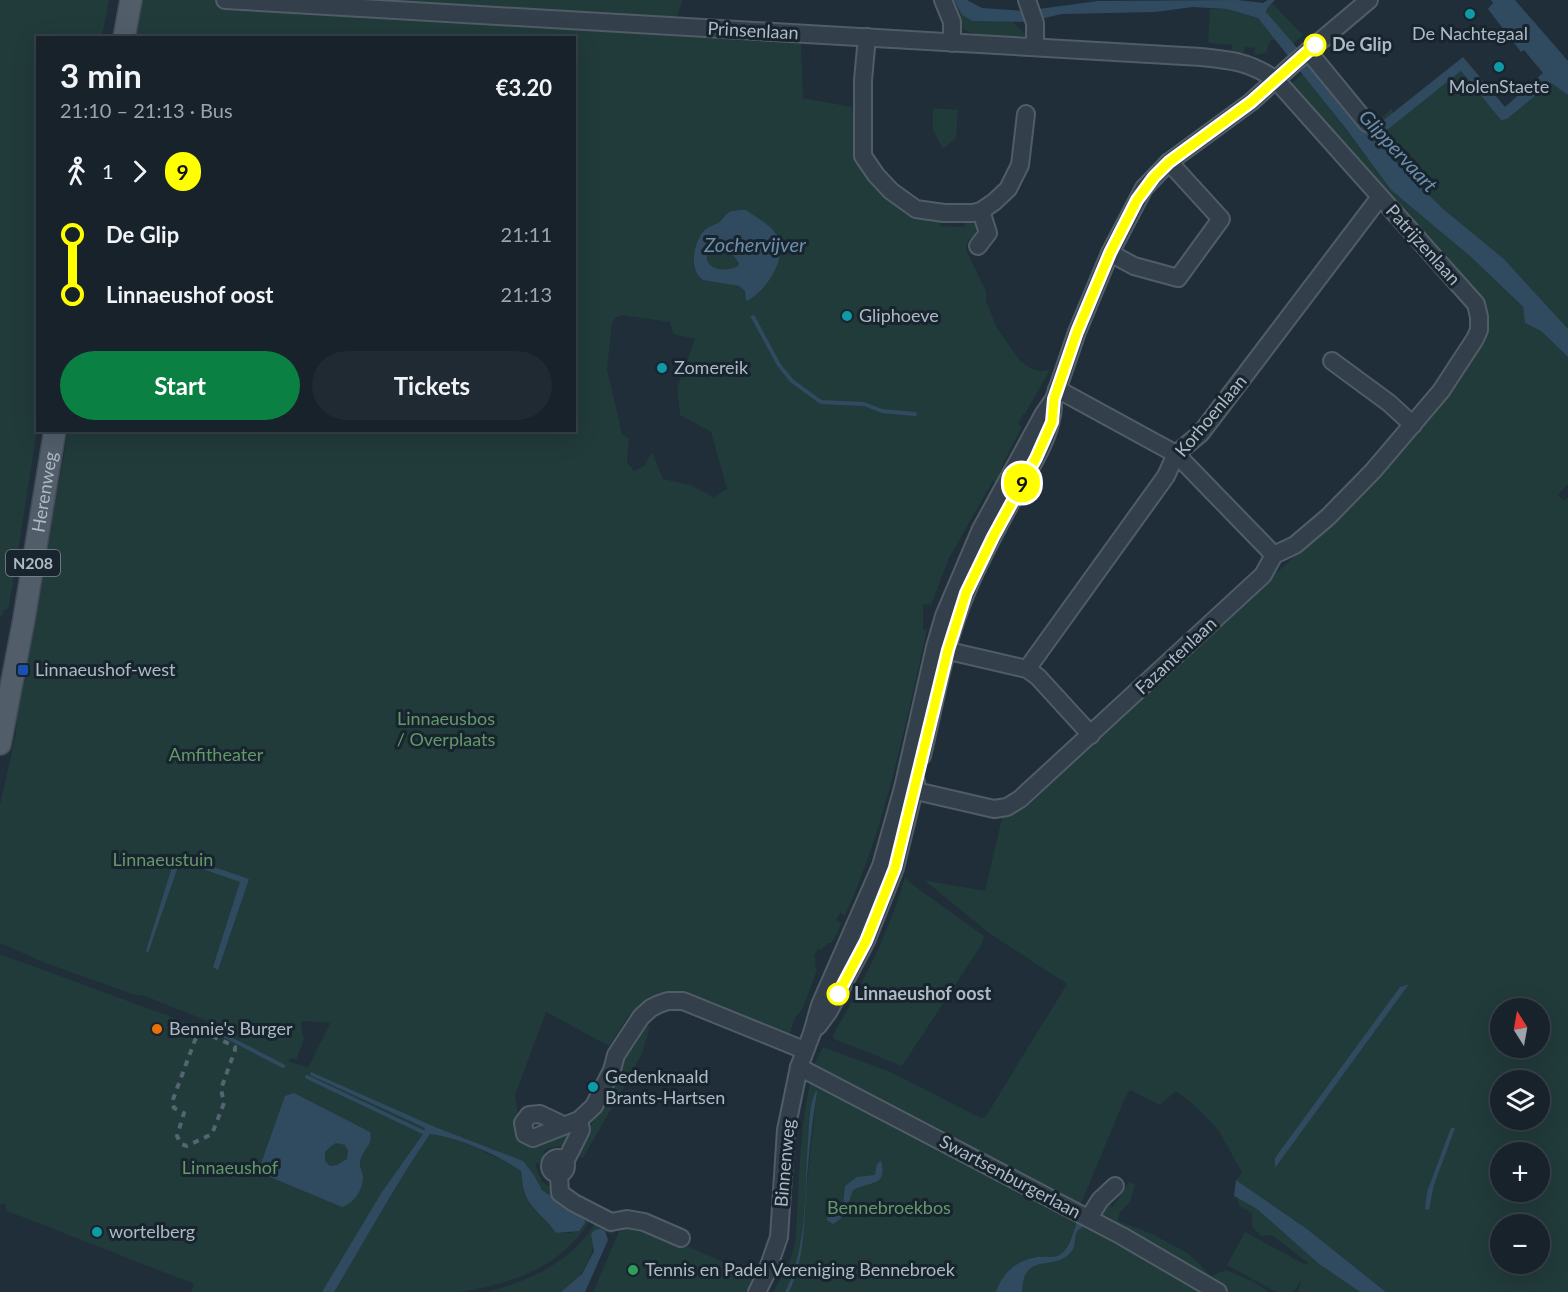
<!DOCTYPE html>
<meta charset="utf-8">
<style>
body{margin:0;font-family:Lato,sans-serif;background:#202a33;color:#f1f3f6;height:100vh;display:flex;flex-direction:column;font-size:22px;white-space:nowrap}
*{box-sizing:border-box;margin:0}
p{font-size:20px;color:#9ea4a9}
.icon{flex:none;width:33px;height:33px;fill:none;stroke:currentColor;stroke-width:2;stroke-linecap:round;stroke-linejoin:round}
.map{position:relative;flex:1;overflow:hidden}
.panel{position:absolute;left:36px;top:36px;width:540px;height:396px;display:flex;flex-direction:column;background:#17222b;border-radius:0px;box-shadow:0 6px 24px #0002,0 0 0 2px #363f47}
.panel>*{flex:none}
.badge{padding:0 12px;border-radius:20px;font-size:21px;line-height:39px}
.needle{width:39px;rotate:349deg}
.tools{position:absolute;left:1490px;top:998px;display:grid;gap:12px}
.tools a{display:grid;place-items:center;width:60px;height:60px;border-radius:50%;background:#17222b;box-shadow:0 6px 24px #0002,0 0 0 2px #363f47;font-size:30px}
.map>.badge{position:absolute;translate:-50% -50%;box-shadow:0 0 0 3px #fff}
.legs{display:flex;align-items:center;gap:9px;height:66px;padding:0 24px;font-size:20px}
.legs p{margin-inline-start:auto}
.overview{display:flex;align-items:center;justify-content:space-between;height:102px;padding:0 24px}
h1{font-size:33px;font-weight:700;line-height:45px}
.action{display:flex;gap:12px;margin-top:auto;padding:12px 24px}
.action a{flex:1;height:69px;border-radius:36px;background:#0b8043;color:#fff;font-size:24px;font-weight:700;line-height:69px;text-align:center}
.action a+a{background:#202a33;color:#f1f3f6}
ul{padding:0 24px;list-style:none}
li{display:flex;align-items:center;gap:21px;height:60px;font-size:22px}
li i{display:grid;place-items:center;width:9px;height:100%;margin:0 8px;background:currentColor}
li i::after{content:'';width:15px;height:15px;margin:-8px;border:4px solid;border-radius:50%;background:#17222b}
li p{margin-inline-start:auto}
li:first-child i{background:linear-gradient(#0000 50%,currentColor 0)}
li:last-child i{background:linear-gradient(currentColor 50%,#0000 0)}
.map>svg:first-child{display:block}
.green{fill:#213a3a;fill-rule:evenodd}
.water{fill:#304a60;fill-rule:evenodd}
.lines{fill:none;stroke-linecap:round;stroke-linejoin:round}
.stream{stroke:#304a60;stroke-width:4}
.minor-casing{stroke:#505d67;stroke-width:20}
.major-casing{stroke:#3f4b56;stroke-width:24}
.minor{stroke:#333f4a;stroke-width:16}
.major{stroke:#515e6a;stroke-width:21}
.rail{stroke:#546471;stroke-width:4;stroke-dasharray:6 6;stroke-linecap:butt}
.line-1-casing{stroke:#fff;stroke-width:14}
.line-1{stroke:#ff0;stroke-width:9}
.culture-dot{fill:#0f9aa8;stroke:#18242e;stroke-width:2}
.stop-1-dot{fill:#fff;stroke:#ff0;stroke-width:3}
.transit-dot{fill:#1a4fb4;stroke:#18242e;stroke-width:2}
.food-dot{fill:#e8710a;stroke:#18242e;stroke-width:2}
.leisure-dot{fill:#2e9e5b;stroke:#18242e;stroke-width:2}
.labels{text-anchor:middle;stroke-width:6;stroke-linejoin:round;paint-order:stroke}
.shield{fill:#18242e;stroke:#808d98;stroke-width:1.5}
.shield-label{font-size:16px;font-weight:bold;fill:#adbac6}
.street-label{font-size:18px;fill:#adbac6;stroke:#18242e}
.poi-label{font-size:18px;fill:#adbac6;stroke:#18242e;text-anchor:start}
.stop-label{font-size:18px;font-weight:bold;fill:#adbac6;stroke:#18242e;text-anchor:start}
.park-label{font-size:18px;fill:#639869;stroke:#18242e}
.water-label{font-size:20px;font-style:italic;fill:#6c8fac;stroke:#18242e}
</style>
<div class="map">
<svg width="1568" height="1292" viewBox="0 0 1568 1292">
<rect width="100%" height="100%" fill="#1f2e39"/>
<!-- green -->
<g class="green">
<polygon points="0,0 109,0 102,37 38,38 37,430 12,589 8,609 4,610 0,619"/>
<path d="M142,0h541l-8,21 -142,-8v14l268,17 2,54 49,9v4l8,2v46l77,58 4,9 23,1 2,-6 10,-2c1,10 2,16 -8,21l-2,10 20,41v10l11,27 23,33 12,8 8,2 10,-1 -25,44h-2l-5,10 4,2 -18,36 -8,21 -3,-2 -44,77 -18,47 -8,-1v25l4,1c-22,97 -41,195 -82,286l-5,-3 -4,7 6,3 -10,20h-4l-7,7 -3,-1 -4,7 2,1 -1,7 2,6 -14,38 -8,10 -6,19 -94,-35 -63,11 -3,2 -20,31 -63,-34 -31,83 6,39 62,-11 -15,23 -20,2 -5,4 4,8 -12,4 7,17 7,5 3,-5 37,36v5c-30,47 -76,60 -127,70h-271l3,-8 -187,-73 -3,-8 -4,2v-251l245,90 -40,-24 -63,-25h-7l-90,-32 -45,-20v-138l16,-72 1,-22 20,-138 20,-80 11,-62 506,-1v-392l-438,-1zM622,315l48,7 3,12 22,5 -18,49 3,27 31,17 16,57 -12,7 1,2 -26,-13 -27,-6 -11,-27 -8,14 -10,5 -7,-9 2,-23 -7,-5 -15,-65 5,-45 3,-6zM303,1021l27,2 -22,45 -20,-7 5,-3 3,2 8,-20 -3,-16zM486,1149l48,26 8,15 15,10 15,33h-16c-10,-15 -27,-25 -32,-42 -2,-6 -2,-13 -3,-20l-11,-8 -26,-11z"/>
<path d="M949,0h5c12,25 34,20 58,21l16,16 -54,-3 -14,-6z"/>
<polygon points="1272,3 1303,35 1293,44 1266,12 1268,7"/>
<polygon points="1210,9 1227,9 1258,18 1276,39 1270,41 1266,53 1254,55 1255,48 1245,47 1244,53 1231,52 1232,45 1208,43"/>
<polygon points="1461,71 1507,119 1551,83 1568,95 1568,329 1504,259 1442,208 1396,162 1371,133 1374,133 1373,125 1392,108 1393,113 1376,127 1382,133"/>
<path d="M1303,73l88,117 80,67 52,51 2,15 16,8 27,26v127l-10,11 5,5 5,-2v794h-182l-79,-63 -71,-49 6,-7 -23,-42 -23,-24 -20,-16 -16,14 -30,-15 -6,10 -45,109 -127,-74 -85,-42 -55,-25 11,-21 65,24 93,47 5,-2 81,-132 -78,-51 -65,-53 61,11 17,-73 23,-10 277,-259 185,-227 -176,-210 -19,-29zM1500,1008h39v39h-39zM1500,1080h39v39h-39zM1500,1152h39v39h-39zM1500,1224h39v39h-39z"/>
<polygon points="933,108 958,110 956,138 943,149 933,130"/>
<path d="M905,877l4,5 75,54 -2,8 -80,122 -68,-27 -1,-4c28,-49 57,-103 72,-158z"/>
<polygon points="647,1026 650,1027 642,1053 630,1076 619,1069 629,1049 634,1047 639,1038 634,1034 643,1033"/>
<polygon points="618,1073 629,1078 583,1158 575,1155"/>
<path d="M811,1079l283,140 13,-25 5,14 17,-26 6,3 -5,17 -10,10 -2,9 32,12 39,21 22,22 15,-6 28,12 15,10h-481l9,-20 20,-180c-3,21 -9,43 -10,64 -3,46 -1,94 -22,136h-12c7,-12 15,-24 19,-37 6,-19 4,-41 6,-60 2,-39 4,-79 13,-116z"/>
<polygon points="1237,1198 1257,1209 1319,1264 1360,1292 1298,1292 1301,1280 1294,1292 1276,1292 1227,1265 1245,1232 1306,1265 1308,1263 1272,1235 1262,1236 1252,1227 1252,1213 1239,1206"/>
<path d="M595,1223h23l-5,12 -13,-6c-10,27 -13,47 -39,63h-76c34,-7 72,-24 96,-50 6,-6 10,-13 14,-19z"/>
<polygon points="636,1223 754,1276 746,1292 593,1292 621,1227"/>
</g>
<!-- water -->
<g class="water">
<polygon points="954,0 967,0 982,8 1024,11 1098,1 1238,0 1263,3 1268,0 1275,0 1268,7 1266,12 1396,162 1442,208 1504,259 1568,329 1568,357 1541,331 1525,323 1523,307 1471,257 1391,190 1346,129 1258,18 1227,9 1193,7 1155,12 1062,14 1027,22 973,21 962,15"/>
<polygon points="1491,0 1515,0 1568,61 1568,95 1551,83 1507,119 1501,120 1461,71 1382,134 1375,127 1463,57 1505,107 1543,73 1524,50 1521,52 1488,9 1493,3"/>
<path d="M746,210c8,6 20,12 27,20 20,22 -6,62 -27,71l-1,-10 -6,-5 -36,-6c-14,-10 -10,-34 -1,-47 5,-6 10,-7 16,-10 4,-2 6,-7 10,-10 4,-3 12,-3 18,-3zM715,248l16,4 8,11 -1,3c-13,7 -37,4 -30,-16z"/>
<polygon points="176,854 249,879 218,970 213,967 240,882 180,861 148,953 146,951"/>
<polygon points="1409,984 1275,1168 1275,1158 1400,987"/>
<path d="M311,1072l124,55 88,34 11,14 8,15 42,28 1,5 -6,8 -23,2c-10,-15 -27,-25 -32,-42 -2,-6 -2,-14 -3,-20 -23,-16 -63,-34 -91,-37 -35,51 -64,105 -96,158h-12l60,-100 41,-58 2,-6 -115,-53z"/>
<path d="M816,1091l1,1c-6,38 -10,76 -12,115 -2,32 -2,55 -16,85h-4c23,-46 19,-101 23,-151 1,-16 1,-37 8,-50z"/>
<path d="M294,1093l76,39c3,13 -5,15 -9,26 -3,7 1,12 2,19 0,13 -9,26 -21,30l-84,-35 27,-76zM336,1143l9,2 3,6 -1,8 -10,6 -7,1 -5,-5v-9l6,-6z"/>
<polygon points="1451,1128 1455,1128 1434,1185 1429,1210 1425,1209 1427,1192"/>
<path d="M881,1161c7,26 -11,20 -28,29 -5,13 -6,27 -20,34l-6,-4v-8l5,-2 7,3 4,-7 2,-20 12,-9 18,-2 2,-11z"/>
<polygon points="1236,1180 1307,1229 1386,1292 1360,1292 1319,1264 1257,1209 1234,1196"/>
<path d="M1078,1220l7,4c-3,5 -7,4 -9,10 -2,6 0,13 -5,18 -15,18 -39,3 -47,26 -1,5 -2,9 -2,14h-26c6,-19 21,-32 41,-35 8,-1 18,2 24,-3 10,-7 12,-23 17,-34z"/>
<polygon points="601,1229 605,1231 608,1240 585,1292 561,1292 582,1274 594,1251 591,1234 595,1230"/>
</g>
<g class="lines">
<!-- stream -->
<g class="stream">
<polyline points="753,317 779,365 792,381 821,402 864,404 882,411 915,414"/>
<polyline points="212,1029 283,1066"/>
<polyline points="307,1077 425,1133"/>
</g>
<defs>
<g id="minor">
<path d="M225,0l976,57c31,3 49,5 75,23l200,224 3,13v13l-4,9 -34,52 -68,80 -45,46 -33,28 -21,10 -11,20 -243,224 -13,8 -13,2 -91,-21"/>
<polyline points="943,0 952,22 952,43"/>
<polyline points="1027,0 1035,23 1035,47"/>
<polyline points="867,37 863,80 863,156 876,175 891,191 916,209 944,213 973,213 981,211 994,202 1008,189 1020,165 1026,114"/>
<polyline points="1308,51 1367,123"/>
<polyline points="978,246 988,233 981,211"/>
<polyline points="1110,253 1134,266 1178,278 1221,219 1169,162"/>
<polyline points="1332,361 1389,403 1413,425"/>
<polyline points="1057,389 1176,454 1274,555"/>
<polyline points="936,648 1027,669 1038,677 1091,735"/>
<polyline points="1027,669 1166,476 1176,454 1201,433 1380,197"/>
<path d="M922,756c13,-54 22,-112 44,-163 15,-37 35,-72 54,-107 14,-24 31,-51 33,-79"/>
<polyline points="818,1026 829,1011 866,941 895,868 916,782"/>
<polyline points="799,1067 1122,1236 1218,1292"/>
<polyline points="563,1125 540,1114 529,1115 523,1123 525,1134 533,1138 579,1120 594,1106 612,1070 616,1055 641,1017 651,1008 659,1004 668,1001 683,1001 804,1050"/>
<circle cx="558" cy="1166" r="8"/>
<polyline points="565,1162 581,1130 579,1120"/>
<polyline points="559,1175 560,1193 574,1203 611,1222 627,1219 644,1222 681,1238"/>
<polyline points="1089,1218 1100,1200 1115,1186"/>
<polyline points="757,1292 766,1274 779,1237 786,1130 799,1067 812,1033 820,1005 881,866 903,788 935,647 944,616 981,529 1043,415 1054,399 1077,332 1110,253 1144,188 1169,162 1251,102 1292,65 1369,0"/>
</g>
<g id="major">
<polyline points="124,38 131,0"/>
<path id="s1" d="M0,744l24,-125 31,-189"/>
</g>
</defs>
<!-- minor casing -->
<use href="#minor" class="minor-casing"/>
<!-- major casing -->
<use href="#major" class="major-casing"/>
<!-- minor -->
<use href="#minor" class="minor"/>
<!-- major -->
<use href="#major" class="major"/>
<!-- rail -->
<polygon class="rail" points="201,1033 205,1033 232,1045 235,1047 235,1050 221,1089 224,1103 212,1134 187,1146 181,1144 177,1136 184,1113 174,1108 172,1102 195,1040"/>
</g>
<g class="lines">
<defs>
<polyline id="line-1" points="838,994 866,941 895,868 948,650 966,593 993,537 1036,458 1052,422 1054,399 1077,332 1110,253 1137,200 1154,177 1169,162 1251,102 1315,45"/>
</defs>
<!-- line-1 casing -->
<use href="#line-1" class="line-1-casing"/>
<!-- line-1 -->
<use href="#line-1" class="line-1"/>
</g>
<!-- markers -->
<g class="culture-dot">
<circle cx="1470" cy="14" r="6"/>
<circle cx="1499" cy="67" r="6"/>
<circle cx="847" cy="316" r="6"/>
<circle cx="662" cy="368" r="6"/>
<circle cx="593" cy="1087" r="6"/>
<circle cx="97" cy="1232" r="6"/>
</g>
<g class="stop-1-dot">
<circle cx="1315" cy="45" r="10"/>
<circle cx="838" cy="994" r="10"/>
</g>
<rect class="transit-dot" x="17" y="664" width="12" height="12" rx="3"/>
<circle class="food-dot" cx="157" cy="1029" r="6"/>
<circle class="leisure-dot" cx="633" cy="1270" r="6"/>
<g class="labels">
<!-- shield labels -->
<rect class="shield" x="6" y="550" width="54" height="26" rx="4.5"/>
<g class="shield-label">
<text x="33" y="569">N208</text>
</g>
<!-- street labels -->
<g class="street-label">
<text transform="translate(753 31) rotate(3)" y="6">Prinsenlaan</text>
<text transform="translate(1423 245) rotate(48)" y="6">Patrijzenlaan</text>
<text transform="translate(1211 416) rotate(-50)" y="6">Korhoenlaan</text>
<text dy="6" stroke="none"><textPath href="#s1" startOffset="256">Herenweg</textPath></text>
<text transform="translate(1176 656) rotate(-43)" y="6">Fazantenlaan</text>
<text transform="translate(785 1163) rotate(-85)" y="6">Binnenweg</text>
<text transform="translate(1010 1177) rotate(28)" y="6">Swartsenburgerlaan</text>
</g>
<!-- poi labels -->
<g class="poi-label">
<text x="1470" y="40" text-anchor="middle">De Nachtegaal</text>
<text x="1499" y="93" text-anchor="middle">MolenStaete</text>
<text x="859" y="322">Gliphoeve</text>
<text x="674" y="374">Zomereik</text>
<text x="35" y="676">Linnaeushof-west</text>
<text x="169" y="1035">Bennie's Burger</text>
<text x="605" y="1083">Gedenknaald<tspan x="605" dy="21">Brants-Hartsen</tspan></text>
<text x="109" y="1238">wortelberg</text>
<text x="645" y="1276">Tennis en Padel Vereniging Bennebroek</text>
</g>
<!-- stop labels -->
<g class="stop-label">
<text x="1332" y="51">De Glip</text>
<text x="854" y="1000">Linnaeushof oost</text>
</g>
<!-- park labels -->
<g class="park-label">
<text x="446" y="725">Linnaeusbos<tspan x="446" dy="21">/ Overplaats</tspan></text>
<text x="216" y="761">Amfitheater</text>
<text x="163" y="866">Linnaeustuin</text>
<text x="230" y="1174">Linnaeushof</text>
<text x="889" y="1214">Bennebroekbos</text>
</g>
<!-- water labels -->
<g class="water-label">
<text transform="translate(1398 151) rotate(47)" y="7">Glippervaart</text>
<text x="755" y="252">Zochervijver</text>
</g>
</g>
</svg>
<div class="tools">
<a><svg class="needle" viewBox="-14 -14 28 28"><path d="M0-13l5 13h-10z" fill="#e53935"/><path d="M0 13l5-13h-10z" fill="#9ea4a9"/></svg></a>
<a><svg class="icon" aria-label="layers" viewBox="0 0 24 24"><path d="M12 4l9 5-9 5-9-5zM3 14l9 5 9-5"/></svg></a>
<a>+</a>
<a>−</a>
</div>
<b class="badge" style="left:1022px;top:483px;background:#ff0;color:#111">9</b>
<section class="panel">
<div class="overview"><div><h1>3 min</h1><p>21:10 – 21:13 · Bus</p></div><b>€3.20</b></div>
<div class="legs"><svg class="icon" aria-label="walk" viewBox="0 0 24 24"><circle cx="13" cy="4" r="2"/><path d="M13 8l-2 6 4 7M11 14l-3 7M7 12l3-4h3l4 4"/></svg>1<svg class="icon" aria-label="forward" viewBox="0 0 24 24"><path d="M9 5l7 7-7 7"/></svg><b class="badge" style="background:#ff0;color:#111">9</b></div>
<ul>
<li><i style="color:#ff0"></i><b>De Glip</b><p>21:11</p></li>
<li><i style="color:#ff0"></i><b>Linnaeushof oost</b><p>21:13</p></li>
</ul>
<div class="action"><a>Start</a><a>Tickets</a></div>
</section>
</div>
